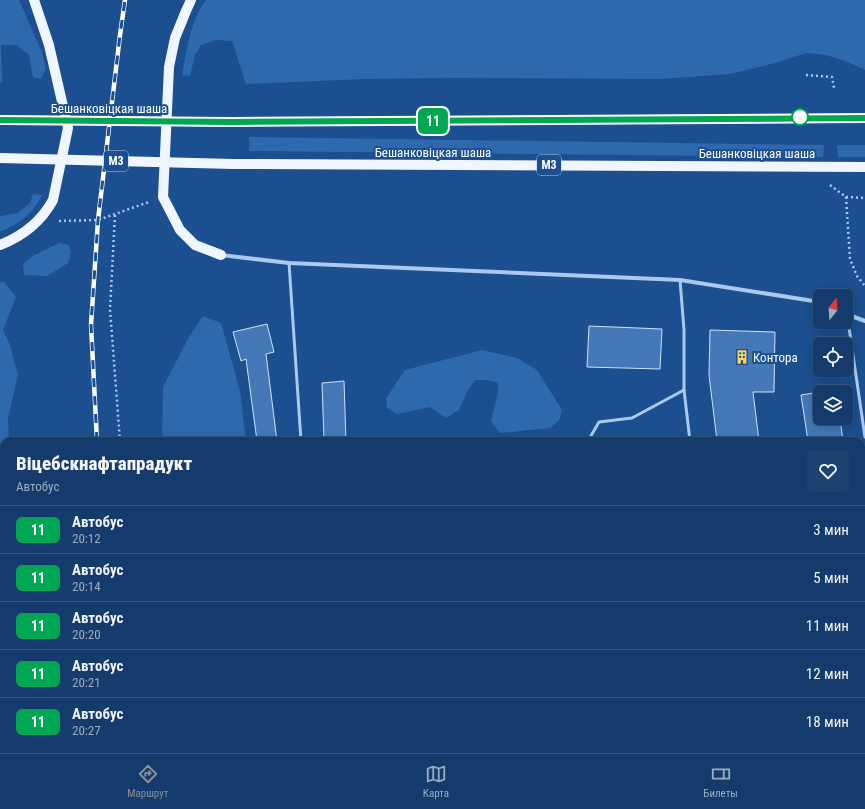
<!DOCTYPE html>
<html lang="ru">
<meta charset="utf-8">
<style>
body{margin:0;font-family:"Roboto Condensed",sans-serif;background:#1d4271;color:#f1f3f6;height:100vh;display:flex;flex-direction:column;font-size:15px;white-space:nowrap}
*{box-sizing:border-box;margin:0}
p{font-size:13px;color:#9dadc1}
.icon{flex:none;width:22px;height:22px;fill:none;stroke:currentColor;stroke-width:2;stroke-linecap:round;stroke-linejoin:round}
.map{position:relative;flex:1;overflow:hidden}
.panel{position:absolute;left:0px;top:437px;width:865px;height:316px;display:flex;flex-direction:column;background:#143b6b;border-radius:12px 12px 0 0;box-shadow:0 2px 10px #0003,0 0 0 1px #33557e}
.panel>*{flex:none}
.badge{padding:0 8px;border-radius:6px;font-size:14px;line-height:26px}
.needle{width:26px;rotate:17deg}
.buttons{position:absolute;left:813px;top:289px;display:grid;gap:8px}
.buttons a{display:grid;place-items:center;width:40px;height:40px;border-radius:6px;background:#143b6b;box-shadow:0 2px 10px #0003,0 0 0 1px #33557e;font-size:20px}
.map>.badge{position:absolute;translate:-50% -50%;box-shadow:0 0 0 2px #fff}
.round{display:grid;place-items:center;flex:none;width:42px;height:42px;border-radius:6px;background:#1d4271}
.headline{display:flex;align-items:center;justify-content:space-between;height:68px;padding:0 16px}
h1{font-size:19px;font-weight:800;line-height:30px}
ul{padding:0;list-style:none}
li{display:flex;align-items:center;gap:12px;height:48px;padding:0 16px;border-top:1px solid #33557e}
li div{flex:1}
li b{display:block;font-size:15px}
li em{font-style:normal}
li .badge{min-width:44px;font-weight:700;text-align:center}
.menu{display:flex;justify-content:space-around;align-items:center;height:56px;border-top:1px solid #33557e;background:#143b6b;font-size:11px;color:#9dadc1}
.menu a{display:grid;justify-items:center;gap:2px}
.menu .selected{color:#8c9099}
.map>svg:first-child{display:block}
.green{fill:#2e69ad}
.building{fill:#4478b7;stroke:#cfe3fa}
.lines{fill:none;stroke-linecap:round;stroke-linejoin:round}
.path{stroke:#a9c9ee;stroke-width:2.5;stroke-dasharray:2 3;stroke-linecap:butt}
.lane{stroke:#a9c9ee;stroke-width:3}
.street{stroke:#a9c9ee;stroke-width:4}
.primary{stroke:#f0f6ff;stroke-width:10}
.rail-casing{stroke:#fff;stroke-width:4.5}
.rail{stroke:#1b4f8f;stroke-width:3;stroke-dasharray:9;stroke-linecap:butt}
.primary-bridge{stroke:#f0f6ff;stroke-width:10}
.line-casing{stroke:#fff;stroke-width:9}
.line{stroke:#00a651;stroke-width:6}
.stop-dot{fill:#fff;stroke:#00a651;stroke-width:2}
.labels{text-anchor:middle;stroke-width:4;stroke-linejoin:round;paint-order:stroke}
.shield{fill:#1b4f8f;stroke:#bbcadd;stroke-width:1}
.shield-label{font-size:12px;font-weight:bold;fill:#fff}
.street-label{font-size:13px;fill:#fff;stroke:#1b4f8f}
.poi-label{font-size:13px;fill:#fff;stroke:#1b4f8f;text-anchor:start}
</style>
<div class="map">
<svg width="865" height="753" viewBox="0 0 865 753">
<rect width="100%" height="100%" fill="#1b4f8f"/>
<!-- green -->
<g class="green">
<polygon points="0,0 19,0 41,50 46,68 41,79 33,77 29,55 16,45 1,45 2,83 0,83"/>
<path d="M206,0h659v70l-17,-8 -22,-7 -20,-2 -27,9 -49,12 -69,5 -205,-1 -92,1 -118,5 -14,-43 -16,-1 -15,5 -6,10 -5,21 -8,-1c5,-25 8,-54 24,-75z"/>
<polygon points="249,137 824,145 823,157 249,151"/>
<polygon points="837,145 865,145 865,157 838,157"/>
<path d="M33,194l9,1c-10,20 -22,28 -42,37v-16l18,-3 12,-10z"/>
<polygon points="59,243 69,245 71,253 68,263 47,276 24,275 23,264 31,257"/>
<polygon points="0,282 4,282 16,297 3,330 10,345 18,375 8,418 9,441 4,441 4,504 0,537"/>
<polygon points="203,316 221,323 240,391 246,441 162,441 163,387 189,337"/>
<polygon points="482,350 517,358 537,370 562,410 559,421 550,428 500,433 491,421 498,392 498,383 488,380 475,380 467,392 459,410 446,418 430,407 397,414 387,408 386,398 405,370"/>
<polygon points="0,541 4,552 4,703 0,704"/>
<polygon points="4,730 4,749 64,749 57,753 0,753 0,731"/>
<polygon points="191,749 298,749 298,753 192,753"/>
</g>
<!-- building -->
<g class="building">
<polygon points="267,324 274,352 266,354 277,441 257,441 246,359 241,361 233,332"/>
<polygon points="589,326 662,329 660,369 587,367"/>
<polygon points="710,330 775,332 774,392 753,392 759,441 717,441 709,375"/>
<polygon points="344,381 346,441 324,441 322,383"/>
<polygon points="820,392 820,418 840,418 843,441 808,441 801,395"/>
</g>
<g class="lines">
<!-- path -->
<g class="path">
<polyline points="806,75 832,77 834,88"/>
<polyline points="830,185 846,197 865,198"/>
<polyline points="846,197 850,259 857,276 865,286"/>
<polyline points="115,215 110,309 120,441"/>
<polyline points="59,221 98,220 149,202"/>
<polyline points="153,749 153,753"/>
</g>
<!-- lane -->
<g class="lane">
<polyline points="289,263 301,441"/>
<polyline points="680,280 684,330 684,390 690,441"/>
<polyline points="847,314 865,437"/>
<polyline points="588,441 599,422 632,418 684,390"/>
<polyline points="861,495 865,490"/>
<polyline points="861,746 865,746"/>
<polyline points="364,749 364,753"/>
<polyline points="406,749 406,753"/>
<polyline points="687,749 688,753"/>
<polyline points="836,749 836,753"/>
</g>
<!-- street -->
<g class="street">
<polyline points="221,255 289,263 680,280 820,302"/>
<polyline points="846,314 865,321"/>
</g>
<!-- primary -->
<g class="primary">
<polyline points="191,0 186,11 175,38 169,67 163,197 180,230 195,245 221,255"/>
<polyline points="233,122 865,118"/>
<polyline points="233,164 865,167"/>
<path d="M0,245c23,-9 41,-23 53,-45l15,-72 -19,-83 -15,-45"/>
</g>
<defs>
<g id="rail">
<polyline points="97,441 91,325 98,220 120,35 125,0"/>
<polyline points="131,749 132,753"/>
</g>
</defs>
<!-- rail casing -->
<use href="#rail" class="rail-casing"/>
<!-- rail -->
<use href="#rail" class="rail"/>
<!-- primary-bridge -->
<g class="primary-bridge">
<polyline points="0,120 233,122"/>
<polyline points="0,158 233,164"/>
</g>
</g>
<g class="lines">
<defs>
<polyline id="line" points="0,120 233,122 865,118"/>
</defs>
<!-- line casing -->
<use href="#line" class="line-casing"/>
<!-- line -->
<use href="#line" class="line"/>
</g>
<!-- icons -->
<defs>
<symbol id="building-bare" viewBox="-9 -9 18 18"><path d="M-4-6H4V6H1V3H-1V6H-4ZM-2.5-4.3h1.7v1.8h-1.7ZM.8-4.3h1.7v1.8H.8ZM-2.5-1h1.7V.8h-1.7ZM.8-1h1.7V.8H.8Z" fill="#ffd166" stroke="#1b4f8f" stroke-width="2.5" paint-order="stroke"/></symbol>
</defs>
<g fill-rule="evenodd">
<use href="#building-bare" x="732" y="347" width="20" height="20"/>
</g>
<!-- markers -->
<circle class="stop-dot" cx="800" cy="117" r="8"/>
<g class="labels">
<!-- shield labels -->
<g class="shield">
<rect x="104" y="151" width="24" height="20" rx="3"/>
<rect x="537" y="155" width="24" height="20" rx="3"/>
</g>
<g class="shield-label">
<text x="116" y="165">М3</text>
<text x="549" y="169">М3</text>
</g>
<!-- street labels -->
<g class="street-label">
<text x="109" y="113">Бешанковіцкая шаша</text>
<text x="433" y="157">Бешанковіцкая шаша</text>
<text x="757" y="158">Бешанковіцкая шаша</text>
</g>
<!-- poi labels -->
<g class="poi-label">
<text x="753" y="362">Контора</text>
</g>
</g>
</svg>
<div class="buttons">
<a><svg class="needle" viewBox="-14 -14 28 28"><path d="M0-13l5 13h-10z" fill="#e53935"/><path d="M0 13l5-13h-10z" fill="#9dadc1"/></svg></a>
<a><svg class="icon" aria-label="locate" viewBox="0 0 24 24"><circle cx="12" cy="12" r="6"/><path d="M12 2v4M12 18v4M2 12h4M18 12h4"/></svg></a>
<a><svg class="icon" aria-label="layers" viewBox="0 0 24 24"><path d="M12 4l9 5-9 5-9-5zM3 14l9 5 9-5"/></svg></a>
</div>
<b class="badge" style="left:433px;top:121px;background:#00a651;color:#fff">11</b>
<section class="panel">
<div class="headline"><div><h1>Віцебскнафтапрадукт</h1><p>Автобус</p></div><a class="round"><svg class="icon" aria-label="heart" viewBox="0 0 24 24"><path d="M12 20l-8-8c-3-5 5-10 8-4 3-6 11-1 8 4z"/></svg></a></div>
<ul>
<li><span class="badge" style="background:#00a651;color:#fff">11</span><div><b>Автобус</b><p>20:12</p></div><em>3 мин</em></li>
<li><span class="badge" style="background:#00a651;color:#fff">11</span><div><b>Автобус</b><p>20:14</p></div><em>5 мин</em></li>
<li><span class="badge" style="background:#00a651;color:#fff">11</span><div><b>Автобус</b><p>20:20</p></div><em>11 мин</em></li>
<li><span class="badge" style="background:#00a651;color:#fff">11</span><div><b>Автобус</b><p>20:21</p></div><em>12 мин</em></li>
<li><span class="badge" style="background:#00a651;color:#fff">11</span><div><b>Автобус</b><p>20:27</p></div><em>18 мин</em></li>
</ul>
</section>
</div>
<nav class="menu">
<a class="selected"><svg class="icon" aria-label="directions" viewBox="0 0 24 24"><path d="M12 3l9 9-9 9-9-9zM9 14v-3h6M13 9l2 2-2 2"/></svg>Маршрут</a>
<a><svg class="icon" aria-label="map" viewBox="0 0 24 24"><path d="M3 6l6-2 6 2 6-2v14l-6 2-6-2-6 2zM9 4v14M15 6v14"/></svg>Карта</a>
<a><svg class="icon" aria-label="tickets" viewBox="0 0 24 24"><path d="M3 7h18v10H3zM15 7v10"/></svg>Билеты</a>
</nav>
